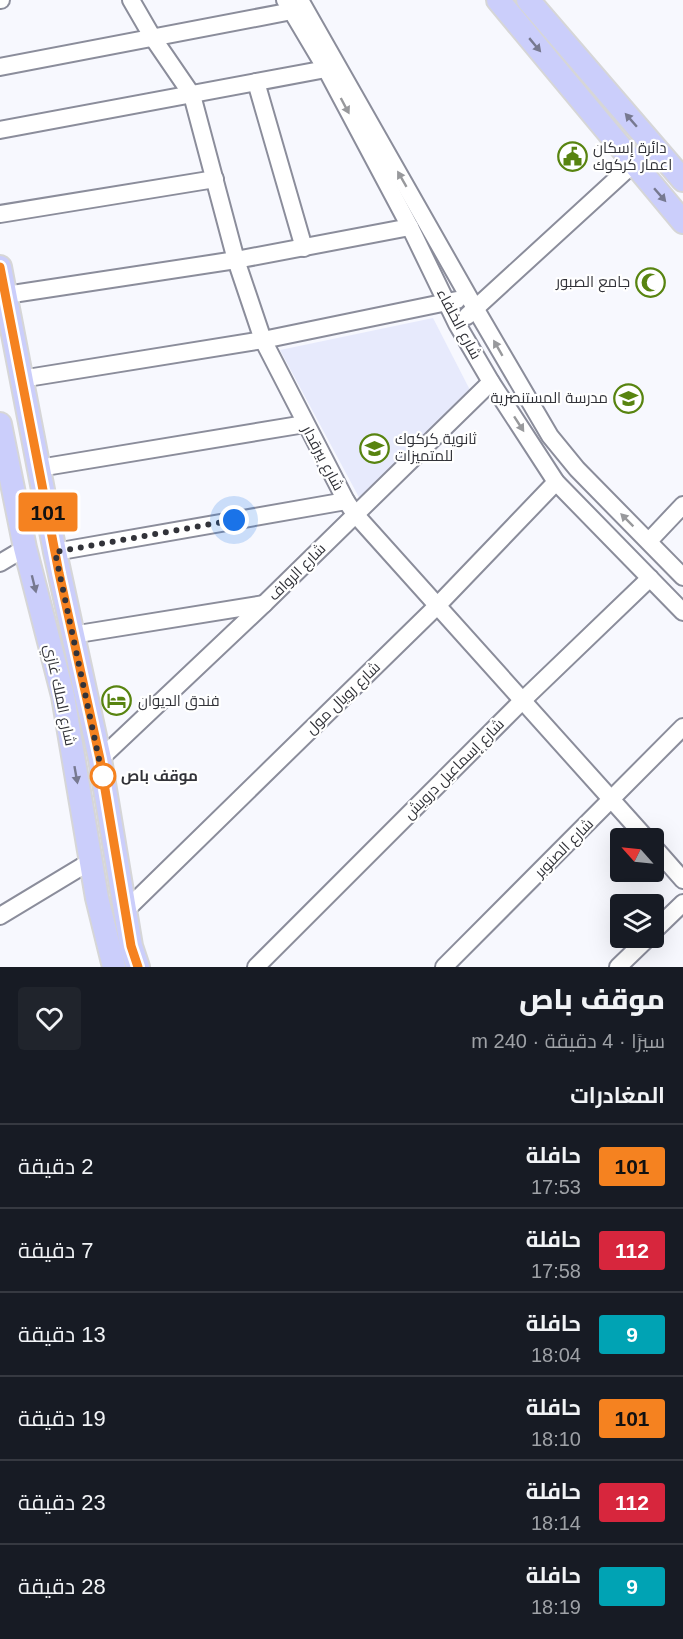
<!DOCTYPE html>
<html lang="ar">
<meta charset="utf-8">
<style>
body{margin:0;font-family:Arial,Cairo,sans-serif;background:#20242c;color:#f1f3f6;direction:rtl;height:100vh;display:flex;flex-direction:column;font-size:22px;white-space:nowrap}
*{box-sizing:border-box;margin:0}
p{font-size:20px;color:#9ea1a6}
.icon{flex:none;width:33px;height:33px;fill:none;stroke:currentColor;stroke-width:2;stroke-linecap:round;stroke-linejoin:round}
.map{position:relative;height:967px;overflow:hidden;direction:ltr}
.panel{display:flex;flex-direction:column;background:#171b24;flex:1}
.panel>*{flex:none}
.badge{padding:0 12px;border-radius:4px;font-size:21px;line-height:39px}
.needle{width:39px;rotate:297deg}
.fabs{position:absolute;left:610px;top:828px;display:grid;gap:12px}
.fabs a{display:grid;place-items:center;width:54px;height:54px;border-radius:6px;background:#171b24;box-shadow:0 6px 24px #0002;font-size:30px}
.you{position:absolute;width:30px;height:30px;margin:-15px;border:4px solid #fff;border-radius:50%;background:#1a73e8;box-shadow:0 0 0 9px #1a73e833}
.map>.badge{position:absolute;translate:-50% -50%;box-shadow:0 0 0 3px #fff}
h2{padding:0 18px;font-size:22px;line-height:54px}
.round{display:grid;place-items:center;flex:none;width:63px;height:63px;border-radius:6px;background:#20242c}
.summary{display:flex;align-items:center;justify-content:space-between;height:102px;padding:0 18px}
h1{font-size:28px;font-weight:800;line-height:45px}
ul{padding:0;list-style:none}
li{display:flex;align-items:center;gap:18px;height:84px;padding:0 18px;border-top:2px solid #363941}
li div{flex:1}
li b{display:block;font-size:22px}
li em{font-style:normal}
li .badge{min-width:66px;font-weight:700;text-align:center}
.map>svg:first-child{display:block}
.built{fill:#e7eafc}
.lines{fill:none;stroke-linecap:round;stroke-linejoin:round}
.minor-casing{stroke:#8b8d9b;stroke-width:20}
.major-casing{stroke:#d6d6d7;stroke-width:26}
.minor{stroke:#fff;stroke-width:16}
.major{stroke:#cbcefb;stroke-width:22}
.oneway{fill:#777990}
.oneway2{fill:#98999c}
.line-casing{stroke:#fff;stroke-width:14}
.line{stroke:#f58220;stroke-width:9}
.walk{stroke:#323339;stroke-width:6;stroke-dasharray:0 10.8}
.stop-dot{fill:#fff;stroke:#f58220;stroke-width:3}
.labels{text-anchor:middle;stroke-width:4.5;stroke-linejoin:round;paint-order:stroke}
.poi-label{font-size:15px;fill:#323339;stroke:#fff;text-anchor:start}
.street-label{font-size:15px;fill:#323339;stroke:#fff}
.stop-label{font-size:15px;font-weight:bold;fill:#323339;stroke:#fff;text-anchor:start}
</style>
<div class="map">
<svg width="683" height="967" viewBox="0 0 683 967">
<rect width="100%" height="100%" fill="#f7f8fe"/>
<!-- built -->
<polygon class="built" points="433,318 471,392 362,503 280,350"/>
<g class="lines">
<defs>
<g id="minor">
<polyline points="0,0 1,0"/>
<polyline points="131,0 153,38 192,95 236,260 263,340 346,501 355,514 646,838"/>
<polyline points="285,0 326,69 410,227 457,324 491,382 556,482 683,612"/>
<polyline points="300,0 475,308 550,436 577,469 683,577"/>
<polyline points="0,67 292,11"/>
<polyline points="256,82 304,248"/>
<polyline points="0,130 326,69"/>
<polyline points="0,214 215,179"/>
<polyline points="6,295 236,260 410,227"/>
<polyline points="467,316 633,164"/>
<polyline points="21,379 263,340 457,300"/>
<polyline points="39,468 305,424"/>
<polyline points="649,541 683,505"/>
<polyline points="55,552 346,501"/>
<polyline points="0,563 25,548"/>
<polyline points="72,635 264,604"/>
<polyline points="100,759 264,604 491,382"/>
<polyline points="654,847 683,880"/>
<polyline points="125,911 437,606 556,482"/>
<polyline points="0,916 91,861"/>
<polyline points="654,931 683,903"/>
<polyline points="256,967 523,700 650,578"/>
<polyline points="444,967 683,727"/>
<polyline points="618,967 648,938"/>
</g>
<g id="major">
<polyline points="498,0 683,222"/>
<polyline points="528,0 683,180"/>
<polyline points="0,267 55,552 100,759 131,946 138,967"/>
<polyline points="0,424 25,548 63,696 97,898 114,967"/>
</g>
</defs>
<!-- minor casing -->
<use href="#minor" class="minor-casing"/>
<!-- major casing -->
<use href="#major" class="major-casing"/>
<!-- minor -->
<use href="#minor" class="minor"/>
<!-- major -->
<use href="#major" class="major"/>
</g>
<!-- one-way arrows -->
<defs><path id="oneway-solid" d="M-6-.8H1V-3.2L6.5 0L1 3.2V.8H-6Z" transform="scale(1.5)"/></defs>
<g class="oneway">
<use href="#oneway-solid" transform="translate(535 45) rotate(50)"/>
<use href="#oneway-solid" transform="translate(631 120) rotate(-131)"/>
<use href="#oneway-solid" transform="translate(660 195) rotate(49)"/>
<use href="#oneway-solid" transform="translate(34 584) rotate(76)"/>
<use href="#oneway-solid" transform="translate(76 775) rotate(80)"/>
</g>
<g class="oneway2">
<use href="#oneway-solid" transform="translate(345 106) rotate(62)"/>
<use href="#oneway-solid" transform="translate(402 179) rotate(-120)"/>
<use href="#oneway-solid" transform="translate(498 348) rotate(-120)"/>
<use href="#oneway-solid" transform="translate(519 424) rotate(57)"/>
<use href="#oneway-solid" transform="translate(627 520) rotate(-135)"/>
</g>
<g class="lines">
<defs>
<polyline id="line" points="0,267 59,573 100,759 131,946 138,967"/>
</defs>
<!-- line casing -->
<use href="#line" class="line-casing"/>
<!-- line -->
<use href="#line" class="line"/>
<!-- walk -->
<polyline class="walk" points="103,776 103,778 55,552 234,520"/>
</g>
<!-- icons -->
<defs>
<symbol id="civic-ring" viewBox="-11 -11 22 22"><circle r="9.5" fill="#fff" stroke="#588410" stroke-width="1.5"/><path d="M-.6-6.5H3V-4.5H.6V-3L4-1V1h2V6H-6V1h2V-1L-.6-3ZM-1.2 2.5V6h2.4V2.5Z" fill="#588410"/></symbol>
<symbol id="mosque-ring" viewBox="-11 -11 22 22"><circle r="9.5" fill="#fff" stroke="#588410" stroke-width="1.5"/><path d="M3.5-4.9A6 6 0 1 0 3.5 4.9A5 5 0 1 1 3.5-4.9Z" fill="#588410"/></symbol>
<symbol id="school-ring" viewBox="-11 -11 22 22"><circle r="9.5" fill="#fff" stroke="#588410" stroke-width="1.5"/><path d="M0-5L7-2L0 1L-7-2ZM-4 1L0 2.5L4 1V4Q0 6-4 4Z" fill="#588410"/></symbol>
<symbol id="hotel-ring" viewBox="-11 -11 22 22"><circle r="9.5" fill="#fff" stroke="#588410" stroke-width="1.5"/><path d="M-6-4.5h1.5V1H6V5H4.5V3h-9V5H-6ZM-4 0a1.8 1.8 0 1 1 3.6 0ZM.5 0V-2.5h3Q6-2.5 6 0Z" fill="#588410"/></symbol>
</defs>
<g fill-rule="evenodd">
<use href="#civic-ring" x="556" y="140" width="33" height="33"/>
<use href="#mosque-ring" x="634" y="266" width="33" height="33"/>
<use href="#school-ring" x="612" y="382" width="33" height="33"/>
<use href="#school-ring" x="358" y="432" width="33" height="33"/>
<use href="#hotel-ring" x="100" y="684" width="33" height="33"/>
</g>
<!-- markers -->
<circle class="stop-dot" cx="103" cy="776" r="12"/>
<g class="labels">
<!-- poi labels -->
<g class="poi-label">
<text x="593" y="153">دائرة إسكان<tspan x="593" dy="17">اعمار كركوك</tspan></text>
<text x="630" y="287" text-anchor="end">جامع الصبور</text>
<text x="608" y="403" text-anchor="end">مدرسة المستنصرية</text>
<text x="395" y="444">ثانوية كركوك<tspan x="395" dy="17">للمتميزات</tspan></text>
<text x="138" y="706">فندق الديوان</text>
</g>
<!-- street labels -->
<g class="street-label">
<text transform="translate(459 324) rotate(62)" y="5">شارع الخلفاء</text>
<text transform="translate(323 458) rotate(62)" y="5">شارع بيرقدار</text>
<text transform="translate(297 572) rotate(-45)" y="5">شارع الرواف</text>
<text transform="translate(60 695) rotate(78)" y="5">شارع الملك غازي</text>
<text transform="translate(343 698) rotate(-44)" y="5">شارع رويال مول</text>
<text transform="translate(454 769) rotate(-45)" y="5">شارع إسماعيل درويش</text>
<text transform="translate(564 848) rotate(-45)" y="5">شارع الصنوبر</text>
</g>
<!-- stop labels -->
<g class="stop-label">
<text x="121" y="781">موقف باص</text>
</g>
</g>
</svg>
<div class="fabs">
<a><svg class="needle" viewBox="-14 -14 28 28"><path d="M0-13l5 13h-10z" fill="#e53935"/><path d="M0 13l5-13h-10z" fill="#9ea1a6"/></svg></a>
<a><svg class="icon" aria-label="layers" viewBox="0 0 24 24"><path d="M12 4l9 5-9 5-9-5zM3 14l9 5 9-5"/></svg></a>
</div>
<div class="you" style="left:234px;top:520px"></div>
<b class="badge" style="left:48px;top:512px;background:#f58220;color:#111">101</b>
</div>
<section class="panel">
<div class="summary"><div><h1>موقف باص</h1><p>سيرًا · 4 دقيقة · 240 m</p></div><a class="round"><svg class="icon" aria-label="heart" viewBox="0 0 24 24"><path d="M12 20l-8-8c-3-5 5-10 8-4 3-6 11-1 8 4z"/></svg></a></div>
<h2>المغادرات</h2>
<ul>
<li><span class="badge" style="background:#f58220;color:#111">101</span><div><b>حافلة</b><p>17:53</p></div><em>2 دقيقة</em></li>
<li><span class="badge" style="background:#d7263d;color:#fff">112</span><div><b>حافلة</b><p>17:58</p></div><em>7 دقيقة</em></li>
<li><span class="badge" style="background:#00a3b4;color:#fff">9</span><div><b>حافلة</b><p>18:04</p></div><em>13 دقيقة</em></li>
<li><span class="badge" style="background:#f58220;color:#111">101</span><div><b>حافلة</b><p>18:10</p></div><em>19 دقيقة</em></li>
<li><span class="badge" style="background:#d7263d;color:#fff">112</span><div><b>حافلة</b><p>18:14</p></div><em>23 دقيقة</em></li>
<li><span class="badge" style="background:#00a3b4;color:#fff">9</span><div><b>حافلة</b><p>18:19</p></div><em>28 دقيقة</em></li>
</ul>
</section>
